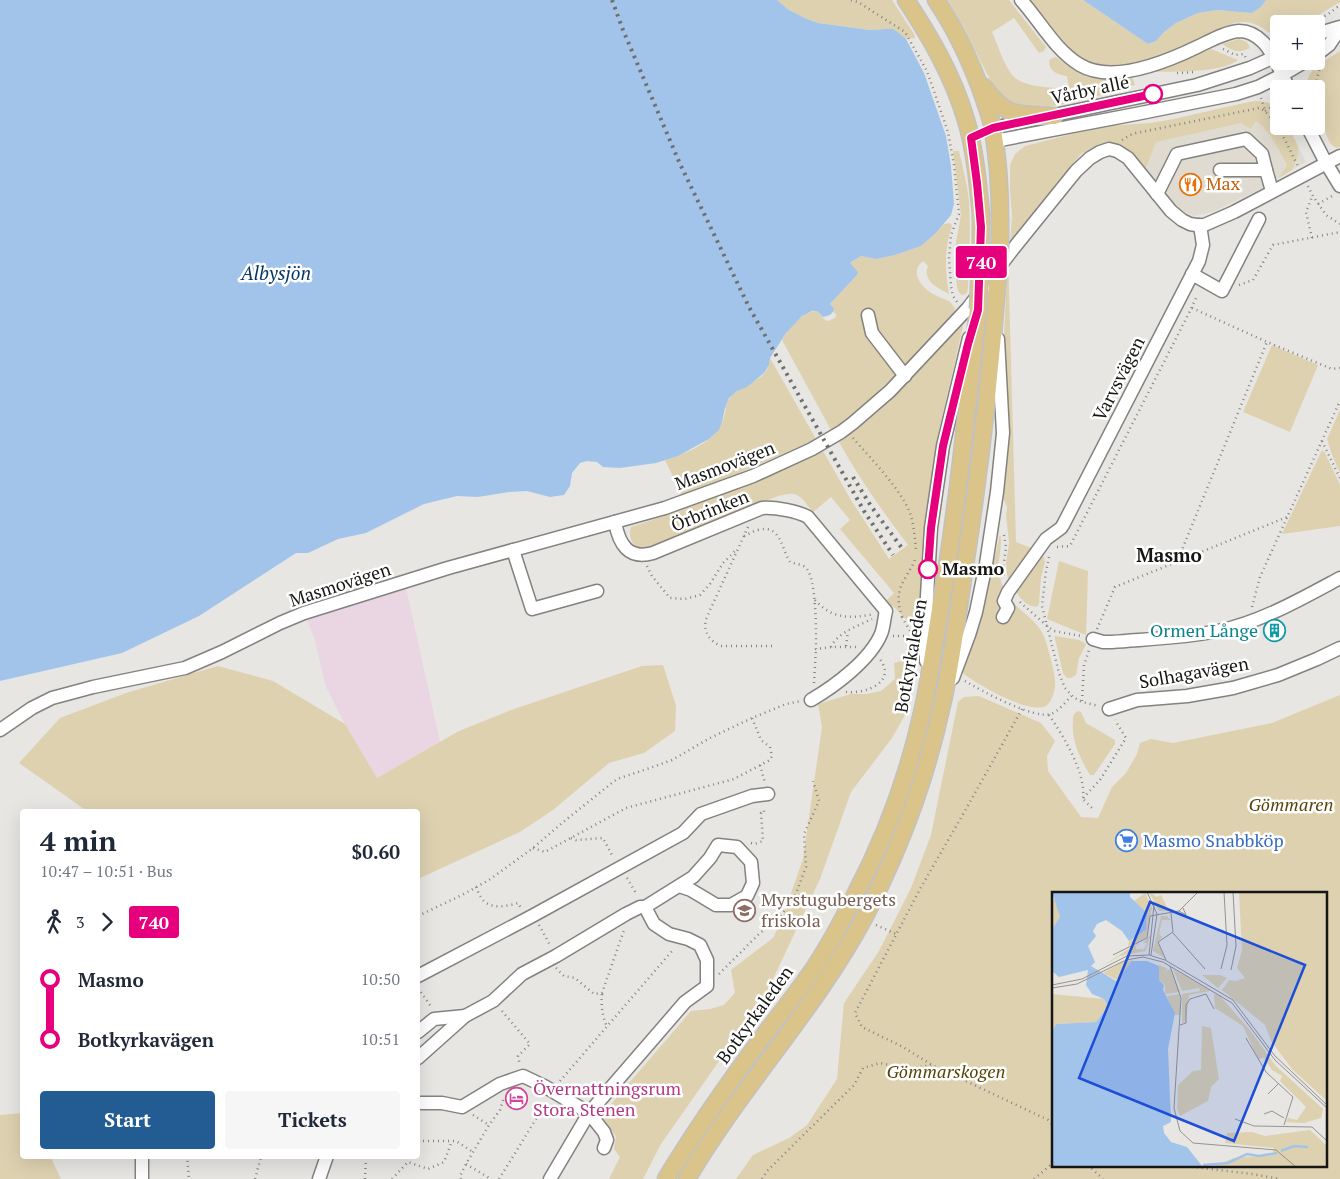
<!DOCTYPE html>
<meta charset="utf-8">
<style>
body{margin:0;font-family:"PT Serif",serif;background:#f6f6f7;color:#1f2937;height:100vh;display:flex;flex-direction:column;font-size:19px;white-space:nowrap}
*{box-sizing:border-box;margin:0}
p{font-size:16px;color:#747a83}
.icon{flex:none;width:28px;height:28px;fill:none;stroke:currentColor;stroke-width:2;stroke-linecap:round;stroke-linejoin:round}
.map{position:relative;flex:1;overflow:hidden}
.drawer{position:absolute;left:20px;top:809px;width:400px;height:350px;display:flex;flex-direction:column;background:#fff;border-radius:5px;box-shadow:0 5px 20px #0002}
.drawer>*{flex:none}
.badge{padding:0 10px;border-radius:4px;font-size:18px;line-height:32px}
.buttons{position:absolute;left:1270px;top:15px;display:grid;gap:10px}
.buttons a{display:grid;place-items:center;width:55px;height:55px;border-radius:5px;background:#fff;box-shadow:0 5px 20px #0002;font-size:25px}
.map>.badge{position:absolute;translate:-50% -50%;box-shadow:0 0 0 2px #fff}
.legs{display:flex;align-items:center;gap:8px;height:55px;padding:0 20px;font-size:16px}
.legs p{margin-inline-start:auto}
.head{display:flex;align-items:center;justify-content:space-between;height:85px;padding:0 20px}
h1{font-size:28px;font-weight:700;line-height:38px}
.action{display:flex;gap:10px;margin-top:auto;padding:10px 20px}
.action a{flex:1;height:58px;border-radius:5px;background:#235c93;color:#fff;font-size:20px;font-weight:700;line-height:58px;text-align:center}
.action a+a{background:#f6f6f7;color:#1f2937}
ul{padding:0 20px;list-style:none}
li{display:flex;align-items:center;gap:18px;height:60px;font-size:19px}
li i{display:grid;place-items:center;width:8px;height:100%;margin:0 6px;background:currentColor}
li i::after{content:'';width:12px;height:12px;margin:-6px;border:4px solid;border-radius:50%;background:#fff}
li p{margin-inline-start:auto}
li:first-child i{background:linear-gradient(#0000 50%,currentColor 0)}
li:last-child i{background:linear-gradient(currentColor 50%,#0000 0)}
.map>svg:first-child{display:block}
.built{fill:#dfdbd0}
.industrial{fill:#ead5e2}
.green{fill:#ddd1b0;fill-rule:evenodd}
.water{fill:#a3c4ea}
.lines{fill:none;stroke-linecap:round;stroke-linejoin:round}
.minor-casing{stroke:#83827f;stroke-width:15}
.major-casing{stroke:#c2c2c2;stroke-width:19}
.path{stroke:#868582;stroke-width:2.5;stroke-dasharray:1 4;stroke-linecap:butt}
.minor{stroke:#fff;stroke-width:12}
.major{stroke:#dbc489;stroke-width:16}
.rail{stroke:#6f6f6c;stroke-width:4;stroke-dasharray:2.5 5;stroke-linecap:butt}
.major-bridge-casing{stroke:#c2c2c2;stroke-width:19;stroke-linecap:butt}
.major-bridge{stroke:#dbc489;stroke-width:16}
.line-1-casing{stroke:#fff;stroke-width:11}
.line-1{stroke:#e6007e;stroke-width:8}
.stop-1-dot{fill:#fff;stroke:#e6007e;stroke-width:2.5}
.labels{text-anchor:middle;stroke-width:5;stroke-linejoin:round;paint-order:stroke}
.street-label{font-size:18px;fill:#161614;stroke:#fff}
.food-label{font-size:18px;fill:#c56008;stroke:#fff;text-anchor:start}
.stop-label{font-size:18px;font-weight:bold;fill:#161614;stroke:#fff;text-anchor:start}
.culture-label{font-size:18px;fill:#0d838f;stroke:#fff;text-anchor:end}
.park-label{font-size:18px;font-style:italic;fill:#554307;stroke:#fff}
.shop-label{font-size:18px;fill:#366cbe;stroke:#fff;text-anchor:start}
.education-label{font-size:18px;fill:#785e54;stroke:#fff;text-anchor:start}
.hotel-label{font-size:18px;fill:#b23c85;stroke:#fff;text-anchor:start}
.water-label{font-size:19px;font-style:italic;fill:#053765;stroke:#fff}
.neighbourhood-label{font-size:19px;font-weight:bold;fill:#161614;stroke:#fff}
.inset-river{fill:none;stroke:#a3c4ea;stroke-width:2.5}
.inset-road{fill:none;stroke:#939390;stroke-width:1}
.view{fill:#1d4ed8;fill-opacity:0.15;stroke:#1d4ed8;stroke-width:2.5}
.inset-edge{fill:none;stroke:#161614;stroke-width:2.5}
</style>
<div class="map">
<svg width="1340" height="1179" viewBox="0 0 1340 1179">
<rect width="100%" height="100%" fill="#e7e6e2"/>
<!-- built -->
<polygon class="built" points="1257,101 1270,103 1277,108 1279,110 1279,126 1288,126 1306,162 1258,190 1213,212 1194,216 1173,206 1110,126 1151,123 1174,119 1249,102"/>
<!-- industrial -->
<polygon class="industrial" points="406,588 440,742 377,778 345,724 326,687 314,637 307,620"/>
<!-- green -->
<g class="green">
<polygon points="777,0 892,0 914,34 915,38 906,39 899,33 885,29 870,30 818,23 807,19 789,10"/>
<path d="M948,0h61l37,47 -2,4 -5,2 -25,-35 -22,14c6,13 10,28 18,40 9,16 43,16 59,16l-2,-12c-9,-1 -21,-6 -17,-17l6,-2c11,8 22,18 35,21 14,3 28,0 41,-1l3,8 -44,13 -32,7 -13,2h-22l-17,-5 -11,-13 -8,-13 -25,-50z"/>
<path d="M1030,0h53l65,44 8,-3 8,-9 12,-9 22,-10 19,-3 35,3 9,-6 5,-7h74v2l-36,22h-25v11l-5,1c-10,-7 -18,-14 -31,-14 -13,-1 -33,13 -45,19 -32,15 -88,38 -121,15 -3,-2 -5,-6 -8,-9 -14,-14 -26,-31 -39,-47z"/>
<path d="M1239,39l8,3 3,6c-13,6 -16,3 -28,-4z"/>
<path d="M1211,49l27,11c-16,13 -61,11 -81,12l-1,-1z"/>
<path d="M1340,51v96c-4,2 -7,-1 -10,-4l-14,-30v-24h-10c1,-22 18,-27 34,-38z"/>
<path d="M1257,101c10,1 15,2 22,9v16h9l10,20v9l-6,15 -13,8 8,-13c-8,-15 -17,-35 -31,-44l-5,8 -10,-6 -85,19 -11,28c-8,-8 -21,-24 -31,-27 -10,-3 -26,6 -34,12l-70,87 2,-26 -2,-26v-25l5,-11 10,-8 47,-12 38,-8 41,-3 23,-4 75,-17z"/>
<path d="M953,151h6c4,16 8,33 10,50 2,29 0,58 -1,87l-1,5 -4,2 -3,-1 -3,-6 -3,-35 7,-38z"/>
<path d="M950,223l2,3c-8,21 -7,46 -3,68 -11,-6 -27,-13 -21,-28l-5,-5c-15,12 0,28 12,34 5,3 11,4 15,7 3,3 3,4 5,7l-2,4 -19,22 -64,65 -22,18 -17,12 -49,-90c7,-12 20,-29 35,-29l8,9 4,1 7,-4v-3l-3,-2 1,-4 -4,-4 27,-29 1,-3 -9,-8 12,-8 15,3 19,-4 26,-9 15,-13 8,-9z"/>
<polygon points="1008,254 1016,542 1031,548 1021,569 1009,581 1007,574 1006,564 1009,543 1006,515 1007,507 1002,495 1007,461 1009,422 1004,335"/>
<path d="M964,322l-25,108 -9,56 -7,56 -4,93 -13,-16 -13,-13h-4l-3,-5 8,-8 -54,-64 10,-9 -19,-23 -19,16c-2,-4 -4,-7 -7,-11 -9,-11 -14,-9 -27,-6l-129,52c-4,-1 -10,0 -13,-2 -6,-4 -7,-13 -5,-19l49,-16 62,-25 81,-35 28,49 38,59 19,-14c-25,-33 -49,-67 -69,-103 48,-33 86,-78 125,-120z"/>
<polygon points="1272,345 1318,365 1290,432 1243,412"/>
<path d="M770,358l46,81 -81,36 -53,20 -17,-35c17,-5 45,-16 54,-32 4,-5 5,-12 7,-19l-1,-1c3,-7 5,-12 11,-16 14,-12 32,-11 34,-34z"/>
<polygon points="1340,410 1340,473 1332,455 1327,439"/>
<polygon points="1322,450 1325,453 1340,485 1340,526 1282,534"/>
<path d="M1000,534c3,12 -2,23 -1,34 0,6 2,14 4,19 8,21 32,29 41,49 4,11 10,33 11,45 1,8 -3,23 -11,26 -20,5 -67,-23 -83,-35l30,-107c6,-8 6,-21 9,-31z"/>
<path d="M1038,555l5,1 2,6 -4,16 -2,25 -1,3c-10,3 -18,-8 -23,-16z"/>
<polygon points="1059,561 1088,571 1086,635 1047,619"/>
<polygon points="1055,636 1079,640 1085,643 1086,645 1079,658 1076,675 1071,678 1067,678 1063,673 1055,639"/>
<polygon points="908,659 915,667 910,706 892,738 851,792 820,879 766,994 661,1144 643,1179 609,1179 620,1157 614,1149 616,1136 600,1117 691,1011 710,1009 724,1005 735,993 731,970 773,938 782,919 803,859 822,727 818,704 851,694 867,694 881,691 895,679 894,663"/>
<polygon points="663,665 676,706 675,731 644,753 609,763 553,810 520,832 418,879 418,811 87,811 19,763 60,718 126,693 218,666 273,681 345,724 377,778 459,731 511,710 630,670 642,666"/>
<path d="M1340,695v484h-604l17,-24 36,-17 18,-13 30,-46 7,-76 35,-52 32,-63 20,-53 27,-133 6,-5 15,-1 62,27 14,18 -8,15 1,15 33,46 17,1 14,-31 14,-14 11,-19 3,-11 11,-4 22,4 99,-20zM1054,893h272v272h-272z"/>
<path d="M1078,711l3,1 5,11 29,17v4l-21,31h-4c-10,-17 -19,-34 -17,-54 0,-5 0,-7 5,-10z"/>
<polygon points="22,1113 22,1156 50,1156 61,1179 0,1179 0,1115"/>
</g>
<!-- water -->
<g class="water">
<path d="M0,0h777l12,10 18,9 11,4 52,7 15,-1h8l6,4 7,6 18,34 22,63 5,30 3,38 -3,11 -15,18 -15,13 -26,9 -19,4 -15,-3 -11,7 8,9 -1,3 -27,29 4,4c-1,7 -6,8 -11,9l-6,-6h-5l-10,5 -16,17 -16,25 -1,7 -5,8 -17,14 -10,4 -8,7 -4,10 -3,14 -3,8 -10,9 -31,17 -22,7 -36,5 -17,-1 -6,-5 -10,-1 -7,2 -8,10 -2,13 -6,9 -14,2 -23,-6 -18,1 -31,5 -21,-1 -33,8 -58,29 -28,6 -30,14h-12l-97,63 -77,37 -122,28z"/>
<polygon points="1083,0 1266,0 1261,7 1252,13 1217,10 1198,13 1176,23 1164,32 1156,41 1148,44"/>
</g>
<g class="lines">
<defs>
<g id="minor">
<path d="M1021,0c19,21 34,50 59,65 32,19 86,-3 117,-18 13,-6 28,-15 42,-16 9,0 18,5 24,11 11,11 19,33 26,47"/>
<polyline points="1316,36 1323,32 1340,27"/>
<polyline points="1316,55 1329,45 1340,29"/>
<polyline points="1307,126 1326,163 1340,186"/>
<polyline points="993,128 1197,85 1250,68 1279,55"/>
<polyline points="995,141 1136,114 1236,94 1258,87 1282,75 1306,61"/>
<polyline points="1220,170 1266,170 1272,191"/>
<polyline points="1157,194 1177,154 1246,139 1262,154 1266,170"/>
<polyline points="1192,274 1222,291 1259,219"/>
<polyline points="868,315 872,333 905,376"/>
<path d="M615,522c4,22 13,38 38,31l109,-45c13,-1 35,3 46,9l78,94c-2,7 -2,16 -5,23 -11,26 -46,52 -70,66"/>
<polyline points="513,550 532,609 597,591"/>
<polyline points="1003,617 1008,608 1004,601 1008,592 1046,539 1061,528 1063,525 1199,261 1203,245 1200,225"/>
<path d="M1093,639l10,3h9c35,-3 71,-4 106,-11 43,-9 83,-32 122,-53"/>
<polyline points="926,661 926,613 931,528 943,446 969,338"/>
<polyline points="953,678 969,635 976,612 986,564 997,492 1003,433 998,339"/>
<polyline points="1109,709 1137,700 1187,696 1233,688 1278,675 1317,659 1340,648"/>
<polyline points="0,730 32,708 52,698 93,687 185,668 222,652 280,623 304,613 448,568 665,508 753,476 812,449 841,432 853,423 890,391 968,308 1013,249 1076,171 1090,158 1100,152 1109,149 1117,151 1128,158 1171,211 1182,220 1190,224 1202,226 1234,212 1340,156"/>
<polyline points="418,976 534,915 683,833 701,814 752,796 768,794"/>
<polyline points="418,1032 434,1019 465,1016 493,1001 522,974 556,956 626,914 640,907 645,907 693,877 710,858 718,845 737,847 751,862 753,883 747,896 731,905 716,905 691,890 679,886"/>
<polyline points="418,1058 465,1016"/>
<polyline points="418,1103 442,1103 462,1107 500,1084 523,1076 544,1086 589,1113 604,1132 607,1140 604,1148"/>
<polyline points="142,1179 142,1156"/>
<polyline points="319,1179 327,1156"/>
<polyline points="550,1179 589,1113 685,1002 707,986 707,960 700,945 688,939 669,934 654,924 645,907"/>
</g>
<g id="major">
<path d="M906,0c25,38 47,76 60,120 9,30 12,63 15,95"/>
<path d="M936,0c19,28 33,58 45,90 4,13 10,26 12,40 5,29 7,59 7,89"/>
<path d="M984,87c23,32 35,27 70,29"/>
<path d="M666,1179c30,-50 64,-98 99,-145 18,-24 37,-47 53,-72 14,-22 26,-44 37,-67 30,-57 53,-119 67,-182 8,-34 12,-68 18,-103 17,-99 27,-200 38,-301"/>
<path d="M687,1179c53,-91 127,-168 177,-261 34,-65 61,-136 77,-209 11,-45 16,-92 23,-138 15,-95 26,-190 33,-285"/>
</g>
</defs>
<!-- minor casing -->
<use href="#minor" class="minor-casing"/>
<!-- major casing -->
<use href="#major" class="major-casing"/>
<!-- path -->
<g class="path">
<polyline points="851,0 858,2 905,32 927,71 948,132 954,165 959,214 951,235 949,258 951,286 953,296 957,302"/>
<polyline points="1320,18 1327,15 1340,5"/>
<polyline points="1223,49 1235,55 1244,54 1246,58"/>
<polyline points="1177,73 1195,72"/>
<polyline points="1305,89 1316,83 1320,67"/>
<polyline points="1261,98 1265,110"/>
<polyline points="1265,111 1279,103"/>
<path d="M1122,140l8,-5 6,-2 123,-25c15,5 31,43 39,58"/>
<polyline points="1308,186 1313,196 1326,215 1340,224"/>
<polyline points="1318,204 1332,196"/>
<polyline points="1312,238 1306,212 1312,197"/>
<polyline points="1239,285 1253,280 1273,245 1340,232"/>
<polyline points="1192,308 1267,342 1332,369 1340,368"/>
<path d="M853,438c18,21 50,53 58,78 3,11 4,23 5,34"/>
<polyline points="1322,441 1340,478"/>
<path d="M748,527l-42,92c-3,12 3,22 15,27h55"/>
<polyline points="1004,535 1006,547 1003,569 1004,577"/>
<path d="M744,536c5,-2 9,-5 14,-6 23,-6 23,18 32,32 5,2 11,2 15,5 12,9 11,67 11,82l17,-2h24"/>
<polyline points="1057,547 1070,546 1190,311 1196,298"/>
<polyline points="1049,557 1046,571 1042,606 1059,673 1065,688 1073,697 1082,702 1099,706"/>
<polyline points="1177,562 1267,342"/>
<polyline points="647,566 652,576 670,598 685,599 700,595 710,584 723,563 737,549"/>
<path d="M815,600c17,19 35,19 59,14"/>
<polyline points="1020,602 1047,626 1054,631 1081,636"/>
<polyline points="1252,607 1260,577 1340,401"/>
<path d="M902,617c-5,-15 -5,-27 4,-40 3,-7 8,-12 9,-19"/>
<polyline points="902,617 913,636"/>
<polyline points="1097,629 1115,587 1287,517"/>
<polyline points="893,636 906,636 915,638"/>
<polyline points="846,646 848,631"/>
<path d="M831,647c7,-15 27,-21 41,-28"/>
<path d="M965,681c15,9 70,39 86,33 8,-3 15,-12 20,-18"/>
<polyline points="814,683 816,649"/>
<path d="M846,692c20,2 52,-10 33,-34"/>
<polyline points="1082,701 1084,665 1089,650"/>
<polyline points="1022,709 966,809 920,889 855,1013 862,1027 903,1047 932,1065 1048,1120 1054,1127"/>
<path d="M1049,715c15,22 38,59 34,87"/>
<polyline points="760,765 765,783"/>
<polyline points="1083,798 1100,780 1126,738 1115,720"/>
<polyline points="1084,800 1092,808"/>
<polyline points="571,838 576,840 603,838 613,857"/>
<polyline points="751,843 755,844 763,841 761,813 764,813 764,807"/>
<polyline points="533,848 545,852 626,808 734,779 770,760 772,756 770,747 761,740 752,718"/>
<polyline points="627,878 637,895"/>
<path d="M476,887c2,5 5,12 9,15 9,7 23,4 33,1l3,5"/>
<polyline points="418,916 462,895 489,880 533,848 562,823 617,779 650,768 672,760 710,738 752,718 786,704 801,701"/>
<polyline points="539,925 550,945"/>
<polyline points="876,925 896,934"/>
<polyline points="556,968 564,976 575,978 594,994 602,993 624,930"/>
<polyline points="719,974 760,933 779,918 795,896 806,867 804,834 819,801 813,781"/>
<polyline points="418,988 432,1008"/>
<path d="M602,994c-1,12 0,21 5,33"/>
<polyline points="502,1011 530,1044 518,1056 520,1065"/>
<polyline points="560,1081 672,951"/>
<polyline points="473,1115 489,1125"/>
<polyline points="418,1141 456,1141 473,1152"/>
<polyline points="187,1156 189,1179"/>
<polyline points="242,1156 250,1158 261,1157"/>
<polyline points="466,1164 491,1179"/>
<polyline points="1088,1165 1103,1179"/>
<polyline points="1177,1165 1252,1174 1280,1179"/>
<polyline points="255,1179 261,1157"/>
<polyline points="365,1179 366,1156"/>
<polyline points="392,1179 408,1162 428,1169 444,1162 452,1141"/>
<polyline points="461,1179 460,1176 466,1164 489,1125 500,1110 504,1097"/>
<polyline points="499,1179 541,1111"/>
<polyline points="762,1179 767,1171 854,1085 863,1068 880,1063 910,1069 931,1065"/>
<polyline points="1034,1179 1054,1162"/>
</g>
<!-- minor -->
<use href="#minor" class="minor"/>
<!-- major -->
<use href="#major" class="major"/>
<!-- rail -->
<g class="rail">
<polyline points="612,0 623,30 680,164 749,307 864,511 893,555"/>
<polyline points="853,477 871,506 904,551"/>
</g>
<defs>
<g id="major-bridge">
<polyline points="997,286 1000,248 1000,219"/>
<polyline points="978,309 981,243 981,215"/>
</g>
</defs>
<!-- major-bridge casing -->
<use href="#major-bridge" class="major-bridge-casing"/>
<!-- major-bridge -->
<use href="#major-bridge" class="major-bridge"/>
</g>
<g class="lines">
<defs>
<polyline id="line-1" points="928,569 931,528 943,446 968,344 978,310 981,227 977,183 971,138 993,128 1153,94"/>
</defs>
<!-- line-1 casing -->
<use href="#line-1" class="line-1-casing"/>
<!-- line-1 -->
<use href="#line-1" class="line-1"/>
</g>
<!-- icons -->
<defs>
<symbol id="restaurant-ring" viewBox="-11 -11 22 22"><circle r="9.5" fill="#fff" stroke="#e8710a" stroke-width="1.5"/><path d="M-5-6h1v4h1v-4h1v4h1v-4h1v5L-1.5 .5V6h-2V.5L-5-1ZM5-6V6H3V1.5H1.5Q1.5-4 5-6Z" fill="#e8710a"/></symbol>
<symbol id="building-ring" viewBox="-11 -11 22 22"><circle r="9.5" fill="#fff" stroke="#0f9aa8" stroke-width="1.5"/><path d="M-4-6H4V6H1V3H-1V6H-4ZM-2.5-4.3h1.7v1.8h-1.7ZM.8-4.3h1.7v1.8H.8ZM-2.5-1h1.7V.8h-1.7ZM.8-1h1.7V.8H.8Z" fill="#0f9aa8"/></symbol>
<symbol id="supermarket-ring" viewBox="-11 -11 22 22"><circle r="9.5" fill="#fff" stroke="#3f7fe0" stroke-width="1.5"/><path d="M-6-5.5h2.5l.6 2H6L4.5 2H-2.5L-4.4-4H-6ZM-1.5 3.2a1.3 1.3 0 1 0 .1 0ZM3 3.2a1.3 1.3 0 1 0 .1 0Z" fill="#3f7fe0"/></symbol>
<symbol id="school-ring" viewBox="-11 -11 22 22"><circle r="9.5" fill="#fff" stroke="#8d6e63" stroke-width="1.5"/><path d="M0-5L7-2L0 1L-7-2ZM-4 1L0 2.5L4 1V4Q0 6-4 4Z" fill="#8d6e63"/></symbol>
<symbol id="hotel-ring" viewBox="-11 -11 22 22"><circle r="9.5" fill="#fff" stroke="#d1479c" stroke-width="1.5"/><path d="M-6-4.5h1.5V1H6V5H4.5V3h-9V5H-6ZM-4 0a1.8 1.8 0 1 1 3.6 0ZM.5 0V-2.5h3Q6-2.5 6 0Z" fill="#d1479c"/></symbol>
</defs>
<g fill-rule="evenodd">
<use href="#restaurant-ring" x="1178" y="172" width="25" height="25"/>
<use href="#building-ring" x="1262" y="618" width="25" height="25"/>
<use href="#supermarket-ring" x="1114" y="828" width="25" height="25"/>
<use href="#school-ring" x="732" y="898" width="25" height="25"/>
<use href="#hotel-ring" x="504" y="1086" width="25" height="25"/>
</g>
<!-- markers -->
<g class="stop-1-dot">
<circle cx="1153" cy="94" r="9"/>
<circle cx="928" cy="569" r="9"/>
</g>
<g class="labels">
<!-- street labels -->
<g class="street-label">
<text transform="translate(1090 90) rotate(-12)" y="6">Vårby allé</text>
<text transform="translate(1119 379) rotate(-63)" y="6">Varvsvägen</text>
<text transform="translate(725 466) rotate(-21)" y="6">Masmovägen</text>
<text transform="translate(710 511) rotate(-22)" y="6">Örbrinken</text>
<text transform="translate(340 585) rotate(-18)" y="6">Masmovägen</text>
<text transform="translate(911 656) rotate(-80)" y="6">Botkyrkaleden</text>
<text transform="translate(1194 673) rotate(-10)" y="6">Solhagavägen</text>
<text transform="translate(755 1015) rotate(-54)" y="6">Botkyrkaleden</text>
</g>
<!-- food labels -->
<g class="food-label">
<text x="1206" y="190">Max</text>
</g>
<!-- stop labels -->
<g class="stop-label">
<text x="942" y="575">Masmo</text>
</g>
<!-- culture labels -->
<g class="culture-label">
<text x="1258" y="637">Ormen Långe</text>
</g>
<!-- park labels -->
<g class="park-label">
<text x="1291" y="811">Gömmaren</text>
<text x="946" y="1078">Gömmarskogen</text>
</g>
<!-- shop labels -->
<g class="shop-label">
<text x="1143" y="847">Masmo Snabbköp</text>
</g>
<!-- education labels -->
<g class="education-label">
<text x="761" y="906">Myrstugubergets<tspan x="761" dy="21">friskola</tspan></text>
</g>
<!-- hotel labels -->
<g class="hotel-label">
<text x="533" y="1095">Övernattningsrum<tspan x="533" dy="21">Stora Stenen</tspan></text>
</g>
<!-- water labels -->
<g class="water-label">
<text x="276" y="280">Albysjön</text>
</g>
<!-- neighbourhood labels -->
<g class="neighbourhood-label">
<text x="1169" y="562">Masmo</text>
</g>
</g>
<!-- overview -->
<g transform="translate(1052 892)">
<rect width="275" height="275" fill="#e7e6e2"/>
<path d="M97,0l8,5 4,-2 8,16h-10zM187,0h88v209l-35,-32 -21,-28 -6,-16 -43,-35 7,-10 7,1 9,-3 -8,-10 5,-18zM93,1l7,15 -6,30 -18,8 1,-5 17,-11 1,-15 -13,-14zM0,8h5l3,17 -8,12zM109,24h6l4,4h-9l-3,14 3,3 -5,5 8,16 -12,-7zM99,42l-5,17 -26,5 -19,11 32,-21 8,-3 -5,3v3h8l3,-6h-4zM81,68l-16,20 -14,-7 19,-11zM107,73l9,4 -4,3 6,-3 10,23 -15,2v-9l-7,-6zM121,77l38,22 -22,4 -3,27 -4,1v-29l18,-3 -1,-3 -17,3zM150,83h18l7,3 -9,10zM0,102l52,5 4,7 -12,16 -40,2 -4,7zM128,102v21h-5l-8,-19zM162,102l6,2 30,34 25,35 48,44 -2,9 -17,5 -18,-1 2,-4 9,2 9,-13 -26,-26 2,-5 -10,-6 -8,-12 -6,1 -15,-33 -28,-18zM150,134l9,2 8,51 -8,8 -3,14 -28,15 -3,-8 1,-23 15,-14 8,-1zM258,238l17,16v21h-115l22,-9 38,-3 2,-7 -49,-5 2,-10 25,-1 13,4z" fill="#ddd1b0"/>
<path d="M0,0h78v5l17,16 -1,17 -17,11 -7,-10 -16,-11 -9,4 -4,7 3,5 -8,10 7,16 -4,4 25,15 16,-20h15l12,5v14l5,5 -1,5 12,23 -7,36 3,73 -8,4 1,7 7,9 16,5 16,20h-151v-136l4,-7 40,-2 12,-16 -4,-7 -12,-5 -6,-9 2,-15 -29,7 -7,-6v-42l8,-12z" fill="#a3c4ea"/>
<path class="inset-river" d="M229,259l13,-5 14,1M151,273l25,-2 19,-9 12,2 18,-3"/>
<path class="inset-road" d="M95,0l10,22 -6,41M127,19l7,4 -3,-7M121,41l32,36M61,63l34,-17 3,-22 29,-5 19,-19M97,63l5,-50M114,68l-8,-18 15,-10 -2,-19M118,74l11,32 -7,110 6,23 13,12 83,7 20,17M169,77l6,-24 -3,-53M179,78l5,-24 -3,-54M0,93l30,-6 45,-23 22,-1 16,5 68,40 42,56 52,49M0,96l25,-4 49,-24 17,-3 20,5 69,41 43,57 52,48M128,133l6,-2v-18l4,-6 16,-5 8,15M194,146l20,34 27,25 -9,28M216,202l11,-11M212,222l8,-3 12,7M183,227l19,7 58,1 15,14"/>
<path class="view" d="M98,10l155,63 -71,176 -155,-63z"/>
<rect width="275" height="275" class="inset-edge"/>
</g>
</svg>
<div class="buttons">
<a>+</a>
<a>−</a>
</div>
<b class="badge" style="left:981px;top:262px;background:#e6007e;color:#fff">740</b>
<section class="drawer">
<div class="head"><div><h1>4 min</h1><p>10:47 – 10:51 · Bus</p></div><b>$0.60</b></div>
<div class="legs"><svg class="icon" aria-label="walk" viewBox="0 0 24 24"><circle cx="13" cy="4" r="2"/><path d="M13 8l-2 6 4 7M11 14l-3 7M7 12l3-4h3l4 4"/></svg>3<svg class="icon" aria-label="forward" viewBox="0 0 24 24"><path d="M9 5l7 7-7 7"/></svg><b class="badge" style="background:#e6007e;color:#fff">740</b></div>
<ul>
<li><i style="color:#e6007e"></i><b>Masmo</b><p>10:50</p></li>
<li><i style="color:#e6007e"></i><b>Botkyrkavägen</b><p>10:51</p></li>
</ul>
<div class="action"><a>Start</a><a>Tickets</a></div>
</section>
</div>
